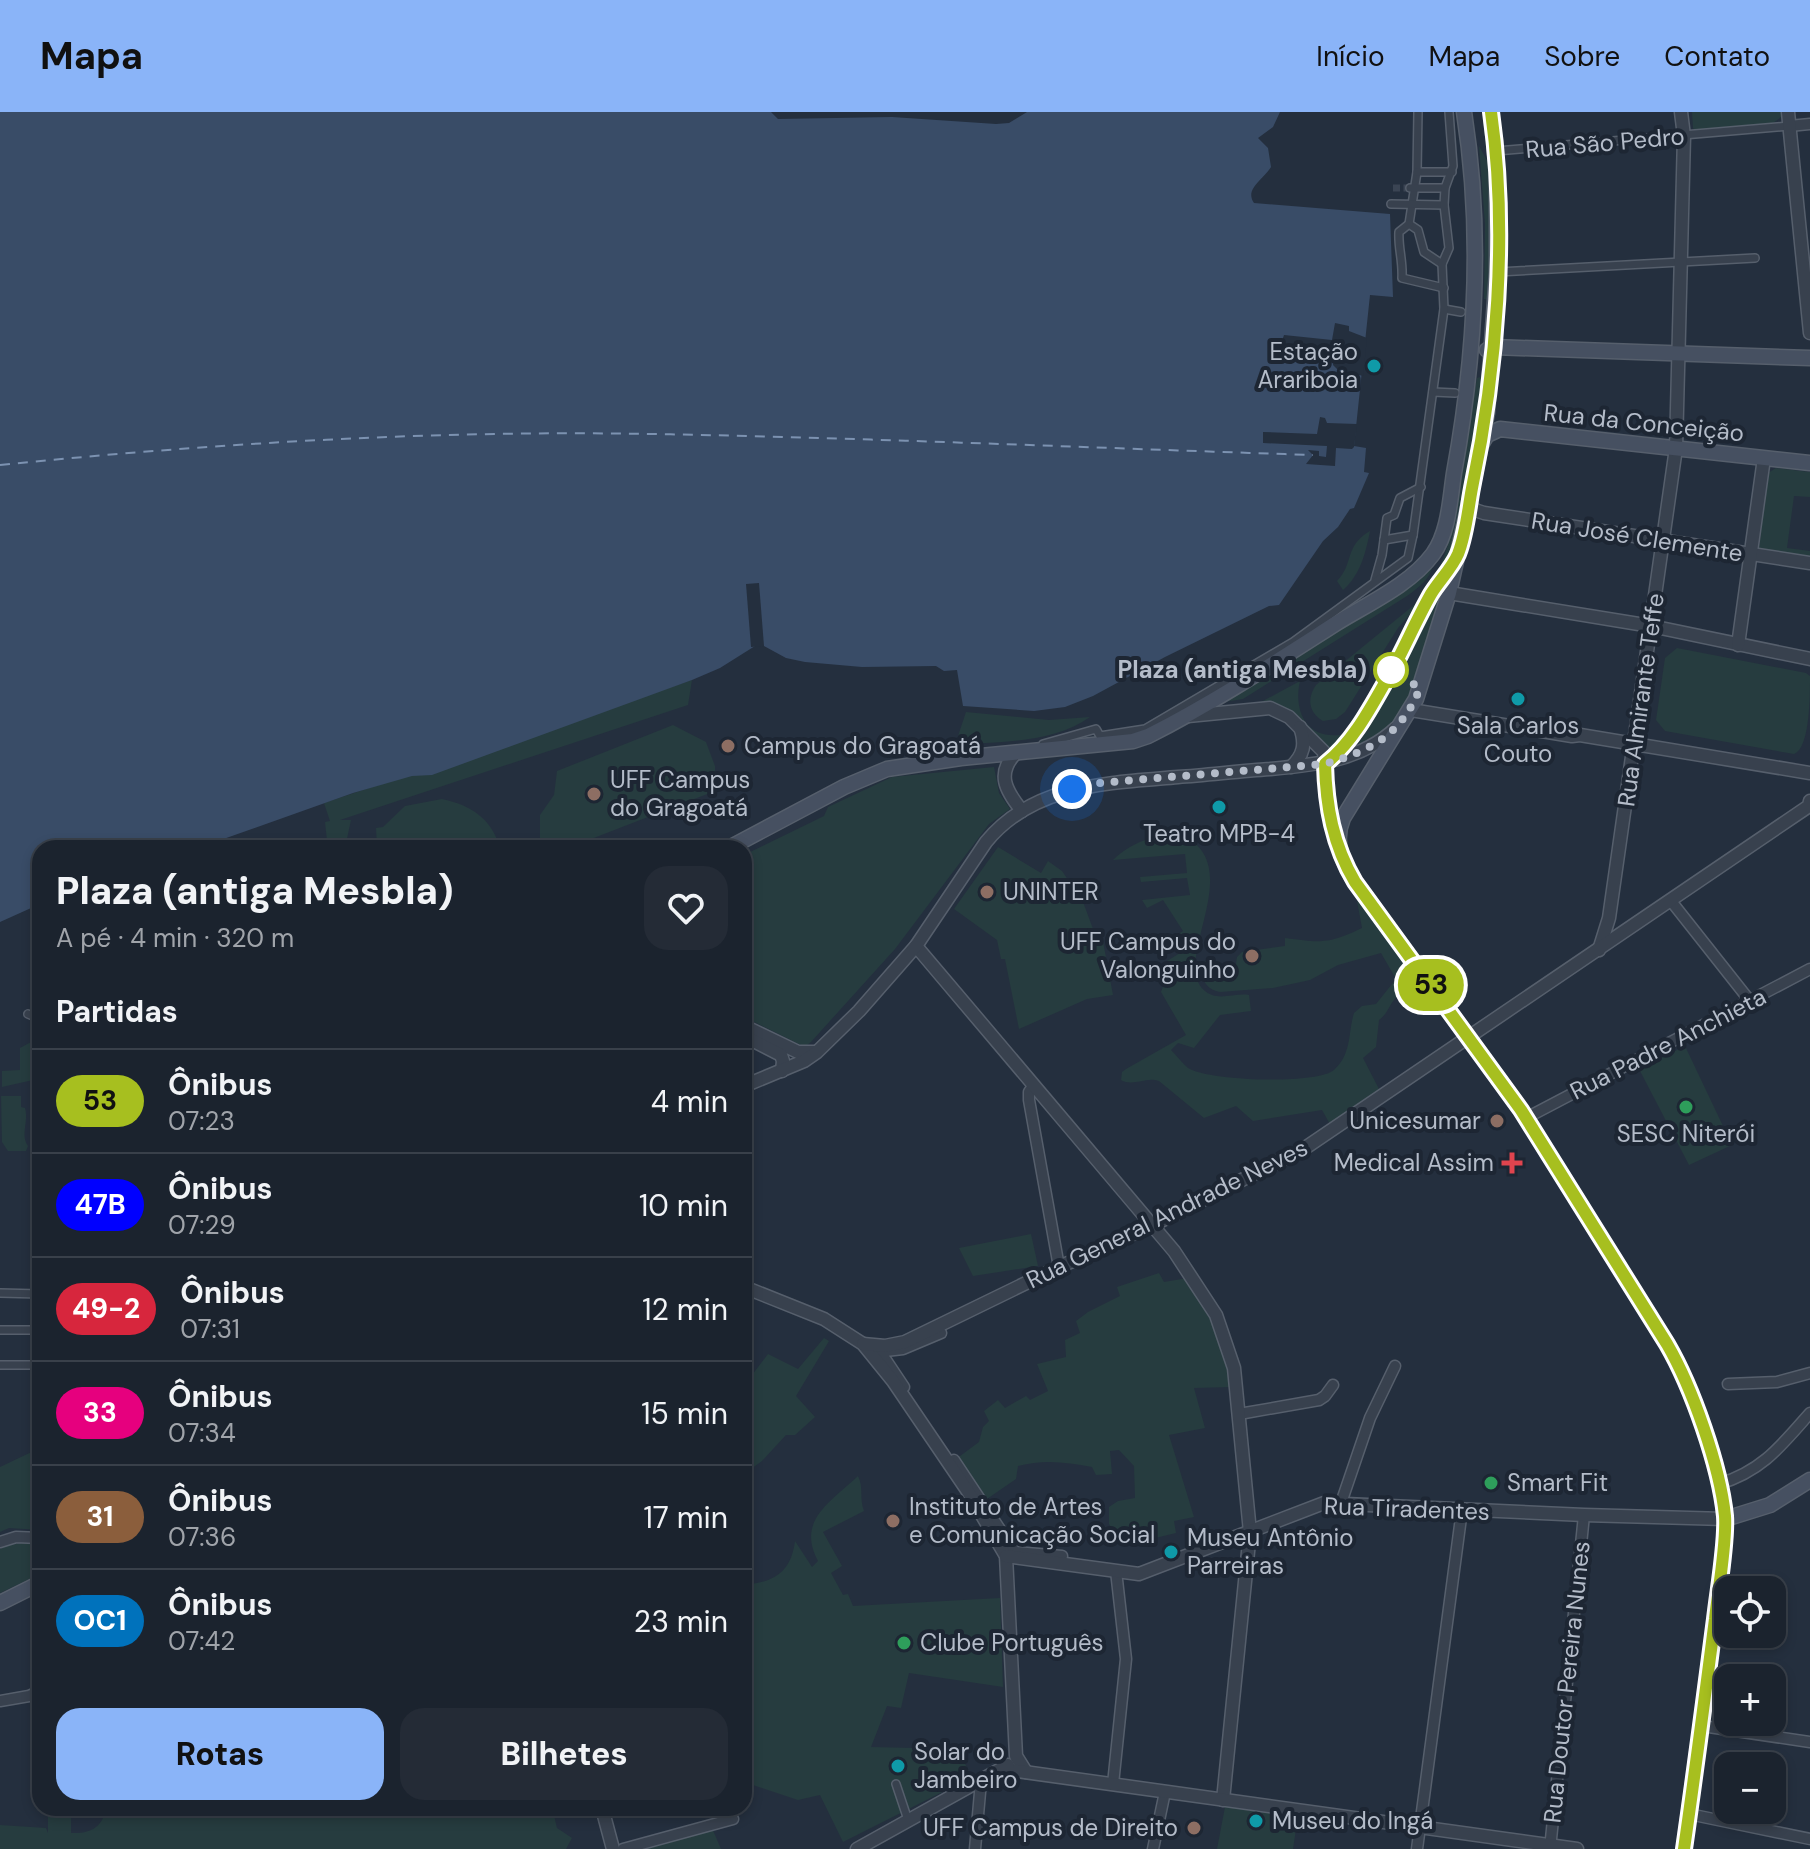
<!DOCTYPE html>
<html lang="pt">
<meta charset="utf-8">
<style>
body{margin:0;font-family:"DM Sans",sans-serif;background:#242b36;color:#f1f3f6;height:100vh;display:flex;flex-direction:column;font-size:30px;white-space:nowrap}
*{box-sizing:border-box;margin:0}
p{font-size:26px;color:#a0a4aa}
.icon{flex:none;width:44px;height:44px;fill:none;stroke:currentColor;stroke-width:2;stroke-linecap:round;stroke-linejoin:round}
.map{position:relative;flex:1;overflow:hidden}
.drawer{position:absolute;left:32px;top:728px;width:720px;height:976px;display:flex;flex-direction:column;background:#1b232e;border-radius:24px;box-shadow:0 4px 12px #0003,0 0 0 2px #39404a}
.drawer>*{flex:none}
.badge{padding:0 16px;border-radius:26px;font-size:28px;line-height:52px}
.fabs{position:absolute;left:1714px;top:1464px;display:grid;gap:16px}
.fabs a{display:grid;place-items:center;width:72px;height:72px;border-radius:16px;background:#1b232e;box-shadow:0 4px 12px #0003,0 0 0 2px #39404a;font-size:40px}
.you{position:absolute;width:40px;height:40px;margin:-20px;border:6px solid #fff;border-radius:50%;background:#1a73e8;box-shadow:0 0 0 12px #1a73e833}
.map>.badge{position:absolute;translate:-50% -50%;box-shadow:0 0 0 4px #fff}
h2{padding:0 24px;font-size:30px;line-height:72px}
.round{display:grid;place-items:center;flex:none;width:84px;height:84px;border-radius:24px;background:#242b36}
.head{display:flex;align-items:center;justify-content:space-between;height:136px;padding:0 24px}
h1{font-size:38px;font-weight:800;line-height:60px}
.action{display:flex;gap:16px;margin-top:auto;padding:16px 24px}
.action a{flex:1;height:92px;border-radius:24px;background:#8ab4f8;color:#111;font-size:32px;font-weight:800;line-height:92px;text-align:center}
.action a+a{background:#242b36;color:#f1f3f6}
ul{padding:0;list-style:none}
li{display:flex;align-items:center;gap:24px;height:104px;padding:0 24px;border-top:2px solid #39404a}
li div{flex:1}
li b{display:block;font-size:30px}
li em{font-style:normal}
li .badge{min-width:88px;font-weight:700;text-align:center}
header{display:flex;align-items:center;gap:48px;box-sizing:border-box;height:112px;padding:0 40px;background:#8ab4f8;color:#111}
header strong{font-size:38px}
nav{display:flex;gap:44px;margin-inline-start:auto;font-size:28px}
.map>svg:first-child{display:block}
.green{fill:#263c3f}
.water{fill:#394c67}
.pier{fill:#242f3e}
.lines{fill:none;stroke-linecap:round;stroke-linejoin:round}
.ferry{stroke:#7c92b1;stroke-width:2;stroke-dasharray:10 8;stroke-linecap:butt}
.pedestrian-tunnel{stroke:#3a4453;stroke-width:7;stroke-dasharray:7 3.5;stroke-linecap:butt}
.pedestrian-casing{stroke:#565f6c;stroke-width:10}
.minor-casing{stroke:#565f6c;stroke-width:13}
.tertiary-casing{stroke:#565f6c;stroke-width:15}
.secondary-casing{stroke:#565f6c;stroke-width:17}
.pedestrian{stroke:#38414e;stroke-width:7}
.minor{stroke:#38414e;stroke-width:10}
.tertiary{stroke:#38414e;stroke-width:12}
.secondary{stroke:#465061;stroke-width:14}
.line-casing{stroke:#fff;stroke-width:18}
.line{stroke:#a7bf1f;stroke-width:12}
.walk{stroke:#b4bcc9;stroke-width:8;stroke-dasharray:0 14.4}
.culture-dot{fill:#0f9aa8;stroke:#1d2633;stroke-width:3}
.stop-dot{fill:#fff;stroke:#a7bf1f;stroke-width:4}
.education-dot{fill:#8d6e63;stroke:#1d2633;stroke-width:3}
.leisure-dot{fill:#2e9e5b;stroke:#1d2633;stroke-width:3}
.health-dot{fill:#e0444e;stroke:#1d2633;stroke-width:3}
.labels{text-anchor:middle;stroke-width:8;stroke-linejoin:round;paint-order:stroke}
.street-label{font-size:24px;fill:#b4bcc9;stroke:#1d2633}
.poi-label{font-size:24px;fill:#b4bcc9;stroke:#1d2633;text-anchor:start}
.stop-label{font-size:24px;font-weight:bold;fill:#b4bcc9;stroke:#1d2633;text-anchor:end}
</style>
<header>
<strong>Mapa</strong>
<nav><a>Início</a><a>Mapa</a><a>Sobre</a><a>Contato</a></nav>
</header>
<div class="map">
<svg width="1810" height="1737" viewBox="0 0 1810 1737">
<rect width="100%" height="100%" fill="#242f3e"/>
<!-- green -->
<g class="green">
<polygon points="1692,0 1783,0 1784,3 1773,11 1696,20 1693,16"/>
<polygon points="1479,34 1489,52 1489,188 1484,187 1485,112"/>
<path d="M1480,265l3,1 -7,56 -25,117 -20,39 -33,38 -53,84 -9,7 -13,2c-15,-9 -16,-23 -7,-36l103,-84 17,-23 12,-33 29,-167z"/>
<polygon points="1776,356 1810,360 1810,385 1794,384 1787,436 1810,439 1810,445 1763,439 1759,436 1767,366 1768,361"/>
<path d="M1370,419c-4,21 -10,45 -27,59l-6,-9c17,-17 7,-35 33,-50z"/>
<path d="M1433,451c-1,15 -15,25 -26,33l-164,103 -19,3 178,-111 19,-14z"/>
<path d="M1437,483l3,1c-12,40 -24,113 -59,139 -8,6 -18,10 -27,16l41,-69z"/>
<path d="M1677,536l129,25 4,3c0,19 0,72 -16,78l-129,-23 -9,-11 9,-62z"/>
<polygon points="692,568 688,593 340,708 351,708 345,736 335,736 327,729 325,710 330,709 324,691"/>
<path d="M1300,569c-7,31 7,61 46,53l-14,16 -3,-1c-24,-24 -33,-40 -68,-47z"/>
<path d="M966,600l83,8 41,-3c-38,27 -89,24 -135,28z"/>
<polygon points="673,613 706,630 715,654 715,679 568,736 540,736 540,703 554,683 557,659"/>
<polygon points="994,655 999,681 1010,697 989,712 895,837 811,930 805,935 744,905 744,743 824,704 828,695 892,665"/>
<path d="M442,687c29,6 50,20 58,49h-123l-1,-20 7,-1 22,-21z"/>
<path d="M1179,722c77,31 -20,139 33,161 11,4 25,-2 37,0l2,16 -31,4 -26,33 -16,-5 -7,7c5,5 11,13 17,18 20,13 128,17 146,2 18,-16 14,-38 20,-57l8,-7 14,-2 20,-25 -15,-26 -43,12 -28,15 -37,8 -53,4c-16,-3 -22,-17 -15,-31l30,9 2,-13 5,-5 43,-6v-8c37,5 43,6 77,-10l-5,-27 9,4 44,69 -14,12 5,7c-13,10 -11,19 -22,27l-3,27 -13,11 17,33 -49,35 -9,-16 -69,11 -17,-15 -32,12 -45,-37c-13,-5 -25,6 -38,-1l1,-8 4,-3 60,-34 -25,-43c5,-11 3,-20 6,-31l13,-8 -8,-15 11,-7 -20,-31 -16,8 -5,-8 48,-5 -3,-17 -46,4 -1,-5 47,-4 -2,-19 -72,6c19,-18 40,-25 66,-26z"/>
<polygon points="998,735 1041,761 1048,749 1062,759 1075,778 1079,779 1096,825 1102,824 1113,883 1087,887 1019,917 1005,847 1001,847 997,828 954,797"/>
<polygon points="33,929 33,968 2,975 2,959 20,958 20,936"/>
<polygon points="1685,934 1732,1033 1689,1053 1639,957"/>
<path d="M1,984h20v11l4,1c4,14 -5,26 3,38l-2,5h-18l-6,-9z"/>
<polygon points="1031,1122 1038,1154 973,1164 959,1136"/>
<path d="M1159,1161l5,9 24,-4 28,32 15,32 1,45 -38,1 11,40 -36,7 25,82 -20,4 2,12 -29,7 -32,-6 -6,-10v-17l9,-6 17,-3 -1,-32 -15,-16 -9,1 2,23 -16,1 -4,-8c-26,-5 -48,-8 -74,-1l-2,13 -32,22 -28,-42 23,-17 4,-15 6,-6 -5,-10 14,-11 7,8 21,-12 4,4 18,-9 -11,-27 29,-7 -1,-17 15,-7 -4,-12 12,-9 32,-16 -3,-9z"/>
<polygon points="824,1226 829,1229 796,1284 815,1305 795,1323 786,1323 762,1349 744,1362 744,1266 749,1267 768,1242 798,1257"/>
<polygon points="40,1336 40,1418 9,1416 0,1420 0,1355"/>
<path d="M858,1364c6,12 1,22 6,35l-41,21 19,34 -11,7 12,22 5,-1 5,12 147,-8 3,89 -94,-14 -8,35 -14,-2 -16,41 86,2 15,28 -129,65 -23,-47 -22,5 -54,-18v-197c31,-3 47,-13 51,-44l17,26 6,-6c-22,-41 13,-59 40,-85z"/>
<polygon points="24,1431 40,1432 40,1462 0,1481 0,1437 7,1433"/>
<polygon points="1225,1695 1298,1704 1293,1737 1217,1737"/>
<path d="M48,1696h23v25c18,1 32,-5 35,-25h455l-8,3 4,17 15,10 -6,11h-566v-24l46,3 2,5z"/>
<polygon points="712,1716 721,1737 637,1737"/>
</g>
<!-- water -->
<path class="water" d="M0,0h771l7,7 114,-2 104,7 13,-1 18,-11h253l-7,15 -15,11 10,10 3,19c-7,12 -27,22 -17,36l136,11 3,83 -23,-2 -16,151 12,2 -2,24 5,1 -15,35 -4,1 -12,18 -15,14 -44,64 -10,1 -104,51 -72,39 -28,11 -31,4 -71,-5 -6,-36 -13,1 -8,-5 -74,1 -57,-5 -19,-4 -22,-12h-9l-35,22 -28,12 -260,95 -20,1 -59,17 -155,55h-158v56l-40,18z"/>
<!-- pier -->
<g class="pier">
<polygon points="1335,211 1349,214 1349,219 1367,226 1363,264 1337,257 1333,253 1334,245 1280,235 1284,223 1332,228"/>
<polygon points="1320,305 1325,306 1327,311 1357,312 1354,335 1352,337 1336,336 1335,354 1306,352 1313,343 1308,338 1319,339 1319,344 1326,345 1327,334 1263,331 1263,320 1317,322"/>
<polygon points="759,471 764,534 751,535 746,472"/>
</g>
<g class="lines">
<!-- ferry -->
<path class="ferry" d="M0,353c216,-22 436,-35 653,-31 220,4 440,14 660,21"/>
<!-- pedestrian-tunnel -->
<polyline class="pedestrian-tunnel" points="1393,76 1410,76"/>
<defs>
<g id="pedestrian">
<polyline points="1418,0 1417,60 1409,112 1418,118 1424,140 1442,152"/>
<polyline points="1496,39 1789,14"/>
<polyline points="1417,60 1452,60"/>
<polyline points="1410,76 1445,76"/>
<polyline points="1391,92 1444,93"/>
<path d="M1409,112l-10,8c-1,16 4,28 3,46l42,10"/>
<polyline points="1498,160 1755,146"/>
<polyline points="1444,197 1461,200"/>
<polyline points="1433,280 1455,281"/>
<polyline points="1384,428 1413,423 1444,197 1442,152 1449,136 1444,93 1445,76 1453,54 1449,0"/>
<polyline points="1375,468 1382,443 1387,406 1394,403 1400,386 1421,375"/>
<polyline points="1043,632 1096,617 1100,624 1145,617 1293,530 1408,446 1413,423"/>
<polyline points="28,902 40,907"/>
<polyline points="0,1181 40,1182"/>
<polyline points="0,1218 40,1218"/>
<polyline points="0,1253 40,1253"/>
<polyline points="896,1672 908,1708"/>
</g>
<g id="minor">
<polyline points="1789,14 1810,12"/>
<polyline points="1671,789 1750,889"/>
<polyline points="1034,973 1029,980 1029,988 1059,1155"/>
<polyline points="1526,1006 1810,857"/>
<polyline points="1728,1272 1777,1270 1810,1261"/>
<polyline points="904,1275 886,1248 877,1240 903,1237 941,1221"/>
<polyline points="1239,1302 1319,1288 1325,1284 1333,1273"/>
<polyline points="954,1348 1015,1440 1062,1444"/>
<path d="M1719,1372c43,-13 62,-38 91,-71"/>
<polyline points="1341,1391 1370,1306 1395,1254"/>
<polyline points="0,1430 16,1425 40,1426"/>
<polyline points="0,1589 29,1584 40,1579"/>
<polyline points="1702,1614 1810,1630"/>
<polyline points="1113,1672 1126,1547 1116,1459"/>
<polyline points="1689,1702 1810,1727"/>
<polyline points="623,1737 733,1707"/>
<polyline points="975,1737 981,1669"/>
<polyline points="1153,1737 1165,1680"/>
<polyline points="1417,1737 1462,1398"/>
<polyline points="1550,1737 1584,1403"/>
</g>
<g id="tertiary">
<polyline points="1788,0 1810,221"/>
<polyline points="1469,391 1475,398 1484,401 1810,451"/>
<polyline points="1449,481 1651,514 1810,547"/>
<polyline points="1738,533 1764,346"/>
<polyline points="1411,598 1572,624 1580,623 1810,661"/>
<polyline points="1188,604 1270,596 1289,605 1324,640 1329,704 1338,725"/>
<path d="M1017,640c-22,21 -11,39 5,59"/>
<path d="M1291,655c13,-12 15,-23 9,-40"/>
<polyline points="916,834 1174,1139 1216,1203 1234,1256 1250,1420 1223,1688"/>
<polyline points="1599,838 1609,806 1676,336 1684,24 1681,0"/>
<polyline points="744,914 798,940 815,940"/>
<polyline points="744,924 781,943 783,949 782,959"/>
<path d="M744,974l60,-25 13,-9 42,-41 57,-65 70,-104c47,-58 123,-59 192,-65 30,-2 61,-6 92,-8 45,-4 91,-8 126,-41"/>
<polyline points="744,1175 824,1207 863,1232 893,1269 969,1381 1006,1444 1016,1644 1026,1660"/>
<polyline points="863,1232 885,1234 905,1230 1059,1155 1153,1113 1305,1036 1809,694 1810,689"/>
<polyline points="1006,1444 1139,1462 1324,1391 1584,1403 1725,1407"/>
<polyline points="1003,1657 1577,1737"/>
<polyline points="602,1696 613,1737"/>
<polyline points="857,1737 1008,1653"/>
</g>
<g id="secondary">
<path d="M1491,0l6,59v101l-10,141 -18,90 -20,90 -33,106 -73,119c-10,24 -1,43 12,64l166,228 146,234c25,43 53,122 58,172 2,27 -7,75 -10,103 -10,77 -20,153 -31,230"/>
<polyline points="1487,238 1493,235 1810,246"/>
<polyline points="1481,333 1487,323 1500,317 1810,351"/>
<path d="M729,736l115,-61 43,-18 74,-11 172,-17 15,-5c65,-33 126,-73 187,-112 32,-20 75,-39 98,-70 16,-22 17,-55 21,-81 22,-120 29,-240 10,-361"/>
<polyline points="1725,1407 1770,1393 1810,1368"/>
<polyline points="0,1491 40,1471"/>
</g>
</defs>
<!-- pedestrian casing -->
<use href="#pedestrian" class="pedestrian-casing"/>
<!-- minor casing -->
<use href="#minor" class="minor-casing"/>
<!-- tertiary casing -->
<use href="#tertiary" class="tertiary-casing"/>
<!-- secondary casing -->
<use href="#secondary" class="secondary-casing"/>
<!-- pedestrian -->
<use href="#pedestrian" class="pedestrian"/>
<!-- minor -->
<use href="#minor" class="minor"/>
<!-- tertiary -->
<use href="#tertiary" class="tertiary"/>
<!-- secondary -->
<use href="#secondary" class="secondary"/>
</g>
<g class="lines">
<defs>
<path id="line" d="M1491,0c17,119 6,258 -19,376 -4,21 -6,46 -14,66 -6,14 -19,27 -27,40 -13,23 -24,48 -36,71 -20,34 -39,75 -70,99 1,42 8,81 30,118l166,228 146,234c25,43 53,122 58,172 2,26 -7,75 -10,103 -10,77 -20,154 -31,230"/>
</defs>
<!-- line casing -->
<use href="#line" class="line-casing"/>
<!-- line -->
<use href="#line" class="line"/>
<!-- walk -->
<path class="walk" d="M1072,677l27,-6 226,-19c47,-14 76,-29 95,-76l-29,-18"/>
</g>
<!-- markers -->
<g class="culture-dot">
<circle cx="1374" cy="254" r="8"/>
<circle cx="1518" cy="587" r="8"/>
<circle cx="1219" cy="695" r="8"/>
<circle cx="1171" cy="1440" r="8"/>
<circle cx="898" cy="1654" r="8"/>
<circle cx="1256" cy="1709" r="8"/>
</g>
<circle class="stop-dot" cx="1391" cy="558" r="16"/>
<g class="education-dot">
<circle cx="728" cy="634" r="8"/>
<circle cx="594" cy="682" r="8"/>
<circle cx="987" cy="780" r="8"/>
<circle cx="1252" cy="844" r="8"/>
<circle cx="1497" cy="1009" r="8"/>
<circle cx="893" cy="1409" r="8"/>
<circle cx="1194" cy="1716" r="8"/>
</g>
<g class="leisure-dot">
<circle cx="1686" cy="995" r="8"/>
<circle cx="1491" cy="1371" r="8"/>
<circle cx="904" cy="1531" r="8"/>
</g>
<path class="health-dot" d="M1508 1039h8v8h8v8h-8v8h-8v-8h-8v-8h8z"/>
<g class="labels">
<!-- street labels -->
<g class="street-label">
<text transform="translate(1605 31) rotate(-5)" y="8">Rua São Pedro</text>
<text transform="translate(1644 311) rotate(6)" y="8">Rua da Conceição</text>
<text transform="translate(1637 425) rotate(9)" y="8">Rua José Clemente</text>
<text transform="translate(1641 588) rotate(-82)" y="8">Rua Almirante Teffe</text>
<text transform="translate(1668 932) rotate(-27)" y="8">Rua Padre Anchieta</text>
<text transform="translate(1167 1102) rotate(-26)" y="8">Rua General Andrade Neves</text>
<text transform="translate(1407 1397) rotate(2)" y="8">Rua Tiradentes</text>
<text transform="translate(1567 1570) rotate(-84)" y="8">Rua Doutor Pereira Nunes</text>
</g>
<!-- poi labels -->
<g class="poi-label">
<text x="1358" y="248" text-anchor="end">Estação<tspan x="1358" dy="28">Arariboia</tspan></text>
<text x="1518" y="622" text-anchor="middle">Sala Carlos<tspan x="1518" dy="28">Couto</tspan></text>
<text x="744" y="642">Campus do Gragoatá</text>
<text x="610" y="676">UFF Campus<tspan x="610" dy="28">do Gragoatá</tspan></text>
<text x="1219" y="730" text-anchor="middle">Teatro MPB-4</text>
<text x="1003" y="788">UNINTER</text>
<text x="1236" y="838" text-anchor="end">UFF Campus do<tspan x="1236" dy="28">Valonguinho</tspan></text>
<text x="1481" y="1017" text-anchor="end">Unicesumar</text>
<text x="1686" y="1030" text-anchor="middle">SESC Niterói</text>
<text x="1494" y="1059" text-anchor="end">Medical Assim</text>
<text x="1507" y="1379">Smart Fit</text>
<text x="909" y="1403">Instituto de Artes<tspan x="909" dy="28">e Comunicação Social</tspan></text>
<text x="1187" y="1434">Museu Antônio<tspan x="1187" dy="28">Parreiras</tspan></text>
<text x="920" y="1539">Clube Português</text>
<text x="914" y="1648">Solar do<tspan x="914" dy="28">Jambeiro</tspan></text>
<text x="1272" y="1717">Museu do Ingá</text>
<text x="1178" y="1724" text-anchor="end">UFF Campus de Direito</text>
</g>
<!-- stop labels -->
<g class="stop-label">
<text x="1367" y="566">Plaza (antiga Mesbla)</text>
</g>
</g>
</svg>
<div class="fabs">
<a><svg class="icon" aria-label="locate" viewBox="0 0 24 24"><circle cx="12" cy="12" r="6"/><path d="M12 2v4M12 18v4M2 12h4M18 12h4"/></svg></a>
<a>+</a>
<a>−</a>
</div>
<div class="you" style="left:1072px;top:677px"></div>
<b class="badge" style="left:1431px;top:873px;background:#a7bf1f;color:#111">53</b>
<section class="drawer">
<div class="head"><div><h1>Plaza (antiga Mesbla)</h1><p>A pé · 4 min · 320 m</p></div><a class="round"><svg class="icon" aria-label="heart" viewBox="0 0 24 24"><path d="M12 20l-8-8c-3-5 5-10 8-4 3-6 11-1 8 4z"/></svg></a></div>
<h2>Partidas</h2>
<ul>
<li><span class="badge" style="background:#a7bf1f;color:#111">53</span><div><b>Ônibus</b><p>07:23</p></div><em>4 min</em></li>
<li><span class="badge" style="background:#00f;color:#fff">47B</span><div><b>Ônibus</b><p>07:29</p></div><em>10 min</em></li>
<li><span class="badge" style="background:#d7263d;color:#fff">49-2</span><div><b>Ônibus</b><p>07:31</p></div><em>12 min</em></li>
<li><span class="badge" style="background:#e6007e;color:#fff">33</span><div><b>Ônibus</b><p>07:34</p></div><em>15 min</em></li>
<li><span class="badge" style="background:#8b5e3c;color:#fff">31</span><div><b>Ônibus</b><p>07:36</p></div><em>17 min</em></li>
<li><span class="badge" style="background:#0072bc;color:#fff">OC1</span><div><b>Ônibus</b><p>07:42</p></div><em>23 min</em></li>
</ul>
<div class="action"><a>Rotas</a><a>Bilhetes</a></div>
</section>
</div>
